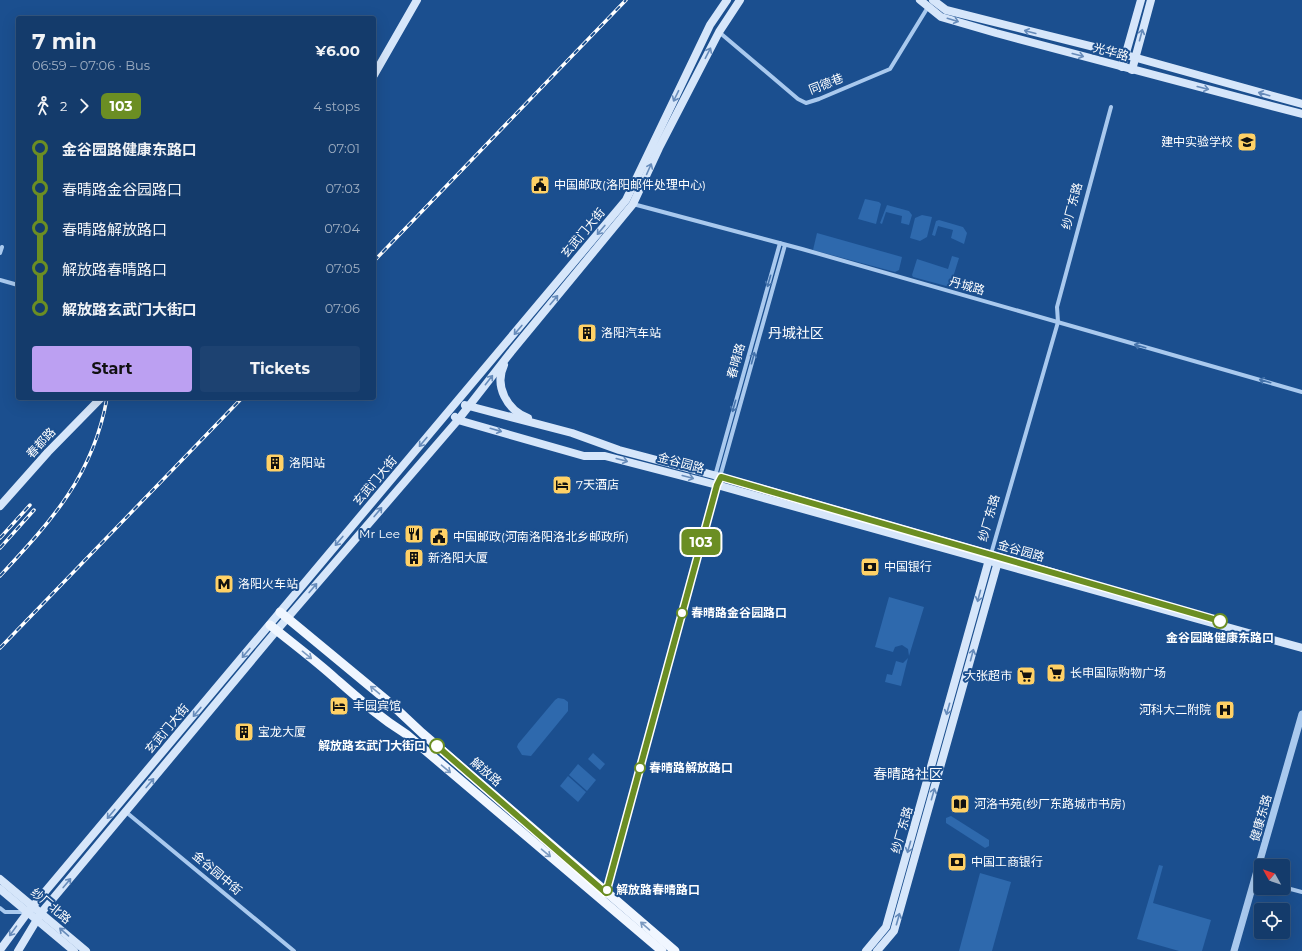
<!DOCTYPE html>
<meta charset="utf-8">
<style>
body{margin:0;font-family:Montserrat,"Noto Sans SC",sans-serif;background:#1d4271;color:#f1f3f6;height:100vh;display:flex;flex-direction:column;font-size:15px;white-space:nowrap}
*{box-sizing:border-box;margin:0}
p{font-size:13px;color:#9dadc1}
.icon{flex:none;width:22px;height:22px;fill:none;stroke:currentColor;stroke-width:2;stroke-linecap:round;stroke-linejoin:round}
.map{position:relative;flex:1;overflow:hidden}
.side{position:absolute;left:16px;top:16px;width:360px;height:384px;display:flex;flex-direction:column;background:#143b6b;border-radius:4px;box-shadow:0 4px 16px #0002,0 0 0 1px #33557e}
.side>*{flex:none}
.badge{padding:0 8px;border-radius:6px;font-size:14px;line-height:26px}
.needle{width:26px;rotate:310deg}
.buttons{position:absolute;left:1254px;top:859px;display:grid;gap:8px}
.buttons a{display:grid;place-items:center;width:36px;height:36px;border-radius:4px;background:#143b6b;box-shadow:0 4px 16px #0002,0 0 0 1px #33557e;font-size:20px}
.map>.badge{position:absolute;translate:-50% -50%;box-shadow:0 0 0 2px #fff}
.legs{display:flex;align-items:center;gap:6px;height:44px;padding:0 16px;font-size:13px}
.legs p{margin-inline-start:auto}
.headline{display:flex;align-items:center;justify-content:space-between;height:68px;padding:0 16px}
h1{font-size:22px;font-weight:700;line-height:30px}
.action{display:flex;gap:8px;margin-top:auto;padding:8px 16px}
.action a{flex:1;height:46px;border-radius:4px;background:#bca0f2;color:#111;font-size:16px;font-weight:700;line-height:46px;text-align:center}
.action a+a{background:#1d4271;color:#f1f3f6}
ul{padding:0 16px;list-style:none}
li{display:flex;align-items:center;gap:14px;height:40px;font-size:15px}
li i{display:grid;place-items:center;width:6px;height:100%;margin:0 5px;background:currentColor}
li i::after{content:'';width:10px;height:10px;margin:-5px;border:3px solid;border-radius:50%;background:#143b6b}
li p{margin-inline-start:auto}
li:first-child i{background:linear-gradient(#0000 50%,currentColor 0)}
li:last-child i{background:linear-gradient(currentColor 50%,#0000 0)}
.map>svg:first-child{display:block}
.green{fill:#2e69ad}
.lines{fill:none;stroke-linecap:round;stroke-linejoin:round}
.minor{stroke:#a9c9ee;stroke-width:4}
.tertiary{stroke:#a9c9ee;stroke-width:7}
.secondary{stroke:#d6e6fa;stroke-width:8}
.primary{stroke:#f0f6ff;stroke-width:9}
.rail-casing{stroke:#fff;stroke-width:3.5}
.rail{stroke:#1b4f8f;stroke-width:2;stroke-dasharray:6;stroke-linecap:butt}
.oneway{stroke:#668bba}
.oneway2{stroke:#4674ac}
.oneway3{stroke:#7b9ac1}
.line-1-casing{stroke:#fff;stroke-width:9}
.line-1{stroke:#6b8e23;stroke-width:6}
.stop-1-dot{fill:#fff;stroke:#6b8e23;stroke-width:2}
.labels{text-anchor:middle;stroke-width:4;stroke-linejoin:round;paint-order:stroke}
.street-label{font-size:12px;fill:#fff;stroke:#1b4f8f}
.poi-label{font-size:12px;fill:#fff;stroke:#1b4f8f;text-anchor:start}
.stop-label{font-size:12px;font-weight:bold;fill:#fff;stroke:#1b4f8f;text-anchor:start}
.quarter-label{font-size:14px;fill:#fff;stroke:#1b4f8f}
</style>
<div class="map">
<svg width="1302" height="951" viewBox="0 0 1302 951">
<rect width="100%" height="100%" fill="#1b4f8f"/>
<!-- green -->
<g class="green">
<polygon points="865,199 879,202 881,204 876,224 858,219"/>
<polygon points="887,205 909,211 912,215 909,225 901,223 902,216 886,212 882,224 880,223"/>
<polygon points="922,215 932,217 927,237 920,241 910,238 915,218"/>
<polygon points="939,220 963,227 967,233 964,244 951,238 953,230 938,226 935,236 932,235 936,221"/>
<polygon points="817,233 902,257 899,270 895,272 813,250"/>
<polygon points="952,256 959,258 950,287 913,277 912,275 917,259 948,269"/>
<polygon points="889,597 924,607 909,656 908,649 902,645 895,647 893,652 875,647"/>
<polygon points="908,658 901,686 885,682 887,674 892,675 896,661 903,663"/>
<polygon points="558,698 564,699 568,702 568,711 531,756 522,755 517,747 518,744 555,700"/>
<polygon points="593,753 605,764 600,770 588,759"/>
<polygon points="578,764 596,780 587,791 569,775"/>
<polygon points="568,776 586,792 578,802 560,786"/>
<polygon points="951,816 989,840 989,846 985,848 946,823 946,818"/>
<polygon points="1159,865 1163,866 1153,903 1211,920 1202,951 1179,951 1137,939"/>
<polygon points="980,873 1011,882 992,951 959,951"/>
</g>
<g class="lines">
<!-- minor -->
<g class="minor">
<polyline points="719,32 798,99 806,103 819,99 890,69 928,7"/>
<polyline points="633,204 802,249 1302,392"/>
<polyline points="0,253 2,247"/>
<polyline points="0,280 18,285"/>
<polyline points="720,477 785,245"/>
<polyline points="717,485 715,476 780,243"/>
<polyline points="991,554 1058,322 1057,307 1111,107"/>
<polyline points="126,812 294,951"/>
<polyline points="1255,879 1261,881"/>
<polyline points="1283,887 1302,892"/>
<polyline points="607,892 717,483"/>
<polyline points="0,908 5,912 25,912"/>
</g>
<!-- tertiary -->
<polyline class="tertiary" points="1234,951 1302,714"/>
<!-- secondary -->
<g class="secondary">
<polyline points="920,0 941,17 996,33 1302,114"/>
<polyline points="933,0 946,10 1126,55 1302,104"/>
<polyline points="1122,67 1141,0"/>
<polyline points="1132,70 1151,0"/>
<polyline points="374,75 417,0"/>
<path d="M504,365c-10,21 3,45 24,53"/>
<polyline points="465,405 572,433 619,450 721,477 1069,577"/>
<polyline points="455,417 458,420 584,456 605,456 717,485 1302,648"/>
<polyline points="0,506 48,452 101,398"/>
<polyline points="0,879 86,951"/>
<polyline points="0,889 74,951"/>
<polyline points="0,950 28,912 626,200 710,25 727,0"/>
<polyline points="18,951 41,913 277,630 458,420 511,352 633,204 659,148 719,32 740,0"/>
<polyline points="866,951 886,927 990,556"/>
<polyline points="877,951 894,931 999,558"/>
</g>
<!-- primary -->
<g class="primary">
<polyline points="280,612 390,703 422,733 675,951"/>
<path d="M270,625c22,18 45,35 66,54 24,21 43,38 70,55l256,217"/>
</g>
<defs>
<g id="rail">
<polyline points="374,261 626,0"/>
<polyline points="0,538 30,505"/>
<polyline points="0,548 34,510"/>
<path d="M0,576c52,-56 93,-100 107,-178"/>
<polyline points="0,648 242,398"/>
</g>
</defs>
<!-- rail casing -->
<use href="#rail" class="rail-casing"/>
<!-- rail -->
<use href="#rail" class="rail"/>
</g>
<!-- one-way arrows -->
<defs><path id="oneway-shaft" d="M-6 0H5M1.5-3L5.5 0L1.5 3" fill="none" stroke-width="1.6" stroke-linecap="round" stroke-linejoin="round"/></defs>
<g class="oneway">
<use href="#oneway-shaft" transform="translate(953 20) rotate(17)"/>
<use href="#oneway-shaft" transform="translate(1030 32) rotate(-165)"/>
<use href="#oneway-shaft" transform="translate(1141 35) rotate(-75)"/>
<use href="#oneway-shaft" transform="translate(708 53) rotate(-63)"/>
<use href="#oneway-shaft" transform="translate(1078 55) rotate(15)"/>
<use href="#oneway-shaft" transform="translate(1203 88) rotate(14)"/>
<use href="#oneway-shaft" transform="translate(1264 94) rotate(-164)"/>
<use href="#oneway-shaft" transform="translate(676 96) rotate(116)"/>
<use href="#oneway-shaft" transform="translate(649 169) rotate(-66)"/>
<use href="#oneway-shaft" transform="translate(601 230) rotate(130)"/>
<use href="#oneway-shaft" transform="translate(554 300) rotate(-50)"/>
<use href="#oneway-shaft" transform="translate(518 330) rotate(130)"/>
<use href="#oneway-shaft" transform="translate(489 380) rotate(-52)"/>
<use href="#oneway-shaft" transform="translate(496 430) rotate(16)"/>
<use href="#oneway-shaft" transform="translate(423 442) rotate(130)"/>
<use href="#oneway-shaft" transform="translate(622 460) rotate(15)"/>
<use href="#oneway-shaft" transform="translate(688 477) rotate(15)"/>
<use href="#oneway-shaft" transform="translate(378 512) rotate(-50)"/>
<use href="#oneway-shaft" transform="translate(339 541) rotate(130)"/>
<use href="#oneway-shaft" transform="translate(313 588) rotate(-50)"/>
<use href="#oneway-shaft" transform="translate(979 596) rotate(105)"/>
<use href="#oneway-shaft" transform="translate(246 653) rotate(130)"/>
<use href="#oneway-shaft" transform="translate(972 655) rotate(-75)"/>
<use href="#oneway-shaft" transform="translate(948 709) rotate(106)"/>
<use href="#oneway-shaft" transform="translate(197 712) rotate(130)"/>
<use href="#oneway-shaft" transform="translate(150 783) rotate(-50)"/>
<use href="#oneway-shaft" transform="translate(933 794) rotate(-74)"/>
<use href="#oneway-shaft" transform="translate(111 814) rotate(130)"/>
<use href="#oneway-shaft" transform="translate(909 847) rotate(106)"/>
<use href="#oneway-shaft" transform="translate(67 883) rotate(-50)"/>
<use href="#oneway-shaft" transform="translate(898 919) rotate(-74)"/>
<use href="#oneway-shaft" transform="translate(13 931) rotate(126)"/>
<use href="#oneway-shaft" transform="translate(64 932) rotate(-139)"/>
</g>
<g class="oneway2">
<use href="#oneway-shaft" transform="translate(769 281) rotate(106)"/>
<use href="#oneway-shaft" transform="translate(1140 346) rotate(-164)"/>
<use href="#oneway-shaft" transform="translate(753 358) rotate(-75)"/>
<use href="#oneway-shaft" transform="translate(1265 381) rotate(-164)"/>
<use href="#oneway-shaft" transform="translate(734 406) rotate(106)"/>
</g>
<g class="oneway3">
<use href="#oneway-shaft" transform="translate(307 655) rotate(39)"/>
<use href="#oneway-shaft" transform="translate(375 690) rotate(-140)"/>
<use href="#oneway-shaft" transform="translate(446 769) rotate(40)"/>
<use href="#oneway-shaft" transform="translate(546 853) rotate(40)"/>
<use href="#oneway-shaft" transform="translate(645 926) rotate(-139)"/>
</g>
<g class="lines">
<defs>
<polyline id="line-1" points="437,746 606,893 717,485 721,477 1220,621"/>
</defs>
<!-- line-1 casing -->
<use href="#line-1" class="line-1-casing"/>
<!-- line-1 -->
<use href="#line-1" class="line-1"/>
</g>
<!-- icons -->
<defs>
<symbol id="school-square" viewBox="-11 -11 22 22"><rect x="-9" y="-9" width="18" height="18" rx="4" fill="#ffd166" stroke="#1b4f8f"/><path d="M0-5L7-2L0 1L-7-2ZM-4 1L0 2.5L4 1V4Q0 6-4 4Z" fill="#111"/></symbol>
<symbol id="civic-square" viewBox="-11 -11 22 22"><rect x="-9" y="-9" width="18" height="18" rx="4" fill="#ffd166" stroke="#1b4f8f"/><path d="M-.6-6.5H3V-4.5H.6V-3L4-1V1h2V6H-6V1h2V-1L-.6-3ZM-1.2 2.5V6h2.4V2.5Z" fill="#111"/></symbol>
<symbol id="building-square" viewBox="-11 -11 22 22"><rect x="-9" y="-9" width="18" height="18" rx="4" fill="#ffd166" stroke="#1b4f8f"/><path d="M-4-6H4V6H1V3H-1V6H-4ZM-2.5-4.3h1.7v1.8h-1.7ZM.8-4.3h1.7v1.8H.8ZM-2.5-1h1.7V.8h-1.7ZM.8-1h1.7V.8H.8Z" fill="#111"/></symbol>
<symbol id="hotel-square" viewBox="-11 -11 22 22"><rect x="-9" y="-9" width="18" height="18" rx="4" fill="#ffd166" stroke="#1b4f8f"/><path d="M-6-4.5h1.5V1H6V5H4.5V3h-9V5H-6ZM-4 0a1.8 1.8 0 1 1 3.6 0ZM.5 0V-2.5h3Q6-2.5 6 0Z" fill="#111"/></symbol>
<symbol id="restaurant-square" viewBox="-11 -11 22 22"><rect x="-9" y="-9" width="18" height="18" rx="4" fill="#ffd166" stroke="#1b4f8f"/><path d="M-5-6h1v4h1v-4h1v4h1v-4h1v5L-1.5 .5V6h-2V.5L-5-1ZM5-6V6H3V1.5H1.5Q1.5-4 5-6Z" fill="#111"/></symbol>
<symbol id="bank-square" viewBox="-11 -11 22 22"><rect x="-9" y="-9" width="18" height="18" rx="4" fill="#ffd166" stroke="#1b4f8f"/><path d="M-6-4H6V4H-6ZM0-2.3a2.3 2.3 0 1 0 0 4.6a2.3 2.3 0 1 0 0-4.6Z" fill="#111"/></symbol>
<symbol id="metro-square" viewBox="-11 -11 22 22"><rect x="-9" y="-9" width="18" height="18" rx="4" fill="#ffd166" stroke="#1b4f8f"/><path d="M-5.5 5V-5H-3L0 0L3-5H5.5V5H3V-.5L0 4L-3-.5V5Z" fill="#111"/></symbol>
<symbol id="supermarket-square" viewBox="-11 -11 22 22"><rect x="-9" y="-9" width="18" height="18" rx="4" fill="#ffd166" stroke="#1b4f8f"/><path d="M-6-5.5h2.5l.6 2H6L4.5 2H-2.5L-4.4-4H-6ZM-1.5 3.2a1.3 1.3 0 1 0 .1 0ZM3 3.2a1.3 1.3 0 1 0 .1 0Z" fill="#111"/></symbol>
<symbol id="hospital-square" viewBox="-11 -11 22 22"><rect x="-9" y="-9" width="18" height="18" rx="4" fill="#ffd166" stroke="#1b4f8f"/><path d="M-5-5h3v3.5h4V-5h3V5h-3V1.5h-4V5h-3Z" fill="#111"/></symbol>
<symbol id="library-square" viewBox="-11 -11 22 22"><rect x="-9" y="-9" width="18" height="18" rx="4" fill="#ffd166" stroke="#1b4f8f"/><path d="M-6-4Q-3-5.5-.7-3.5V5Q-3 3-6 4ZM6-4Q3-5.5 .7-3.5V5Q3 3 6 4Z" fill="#111"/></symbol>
</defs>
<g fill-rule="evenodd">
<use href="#school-square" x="1236" y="131" width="22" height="22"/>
<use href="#civic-square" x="529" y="174" width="22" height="22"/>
<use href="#building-square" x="576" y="322" width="22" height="22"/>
<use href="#building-square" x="264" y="452" width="22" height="22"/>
<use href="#hotel-square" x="551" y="474" width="22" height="22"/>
<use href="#restaurant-square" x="403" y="523" width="22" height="22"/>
<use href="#civic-square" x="428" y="526" width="22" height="22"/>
<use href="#building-square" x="403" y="547" width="22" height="22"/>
<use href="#bank-square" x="859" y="556" width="22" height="22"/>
<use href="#metro-square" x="213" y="573" width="22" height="22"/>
<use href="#supermarket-square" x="1045" y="662" width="22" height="22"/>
<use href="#supermarket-square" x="1015" y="665" width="22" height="22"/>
<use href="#hotel-square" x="328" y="695" width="22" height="22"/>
<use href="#hospital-square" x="1214" y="699" width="22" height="22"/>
<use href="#building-square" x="233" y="721" width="22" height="22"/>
<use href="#library-square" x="949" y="793" width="22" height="22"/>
<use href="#bank-square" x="946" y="851" width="22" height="22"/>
</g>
<!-- markers -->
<g class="stop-1-dot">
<circle cx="682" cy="613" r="5"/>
<circle cx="1220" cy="621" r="7"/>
<circle cx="437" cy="746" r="7"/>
<circle cx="640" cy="768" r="5"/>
<circle cx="607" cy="890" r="5"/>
</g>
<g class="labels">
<!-- street labels -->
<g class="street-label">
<text transform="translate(1111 52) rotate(15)" y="4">光华路</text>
<text transform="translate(826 84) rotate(-21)" y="4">同德巷</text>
<text transform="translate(1072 206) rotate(-75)" y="4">纱厂东路</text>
<text transform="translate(583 233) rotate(-50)" y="4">玄武门大街</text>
<text transform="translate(967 286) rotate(16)" y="4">丹城路</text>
<text transform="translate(736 361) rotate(-74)" y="4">春晴路</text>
<text transform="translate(41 443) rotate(-47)" y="4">春都路</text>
<text transform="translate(681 463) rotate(15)" y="4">金谷园路</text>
<text transform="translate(375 481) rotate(-50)" y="4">玄武门大街</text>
<text transform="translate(989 518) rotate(-74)" y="4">纱厂东路</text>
<text transform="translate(1021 551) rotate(16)" y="4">金谷园路</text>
<text transform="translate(167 729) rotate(-50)" y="4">玄武门大街</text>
<text transform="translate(486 772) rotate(41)" y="4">解放路</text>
<text transform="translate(1261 818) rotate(-74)" y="4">健康东路</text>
<text transform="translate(902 830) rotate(-74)" y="4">纱厂东路</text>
<text transform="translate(217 873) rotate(40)" y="4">金谷园中街</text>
<text transform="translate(51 906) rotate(40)" y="4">纱厂北路</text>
</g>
<!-- poi labels -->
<g class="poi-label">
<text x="1233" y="146" text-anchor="end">建中实验学校</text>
<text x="554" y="189">中国邮政(洛阳邮件处理中心)</text>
<text x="601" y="337">洛阳汽车站</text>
<text x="289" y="467">洛阳站</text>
<text x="576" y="489">7天酒店</text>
<text x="400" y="538" text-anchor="end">Mr Lee</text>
<text x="453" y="541">中国邮政(河南洛阳洛北乡邮政所)</text>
<text x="428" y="562">新洛阳大厦</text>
<text x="884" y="571">中国银行</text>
<text x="238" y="588">洛阳火车站</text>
<text x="1070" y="677">长申国际购物广场</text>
<text x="1012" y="680" text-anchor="end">大张超市</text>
<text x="353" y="710">丰园宾馆</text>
<text x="1211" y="714" text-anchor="end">河科大二附院</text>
<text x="258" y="736">宝龙大厦</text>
<text x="974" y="808">河洛书苑(纱厂东路城市书房)</text>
<text x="971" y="866">中国工商银行</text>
</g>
<!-- stop labels -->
<g class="stop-label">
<text x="691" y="617">春晴路金谷园路口</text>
<text x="1220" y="642" text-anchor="middle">金谷园路健康东路口</text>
<text x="426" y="750" text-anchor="end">解放路玄武门大街口</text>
<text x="649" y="772">春晴路解放路口</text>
<text x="616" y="894">解放路春晴路口</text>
</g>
<!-- quarter labels -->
<g class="quarter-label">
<text x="796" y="338">丹城社区</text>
<text x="908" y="779">春晴路社区</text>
</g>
</g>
</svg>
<div class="buttons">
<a><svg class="needle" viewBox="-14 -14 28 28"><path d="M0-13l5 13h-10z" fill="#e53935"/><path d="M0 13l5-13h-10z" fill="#9dadc1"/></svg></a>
<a><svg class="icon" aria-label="locate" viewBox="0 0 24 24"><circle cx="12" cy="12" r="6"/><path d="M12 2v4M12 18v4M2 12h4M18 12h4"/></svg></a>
</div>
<b class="badge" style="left:701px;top:542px;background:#6b8e23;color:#fff">103</b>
<section class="side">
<div class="headline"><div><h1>7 min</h1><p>06:59 – 07:06 · Bus</p></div><b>¥6.00</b></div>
<div class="legs"><svg class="icon" aria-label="walk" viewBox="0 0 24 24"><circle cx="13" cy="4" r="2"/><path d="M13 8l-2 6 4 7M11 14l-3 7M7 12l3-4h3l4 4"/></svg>2<svg class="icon" aria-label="forward" viewBox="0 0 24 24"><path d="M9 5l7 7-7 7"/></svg><b class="badge" style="background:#6b8e23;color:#fff">103</b><p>4 stops</p></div>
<ul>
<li><i style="color:#6b8e23"></i><b>金谷园路健康东路口</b><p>07:01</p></li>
<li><i style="color:#6b8e23"></i><span>春晴路金谷园路口</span><p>07:03</p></li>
<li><i style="color:#6b8e23"></i><span>春晴路解放路口</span><p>07:04</p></li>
<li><i style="color:#6b8e23"></i><span>解放路春晴路口</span><p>07:05</p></li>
<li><i style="color:#6b8e23"></i><b>解放路玄武门大街口</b><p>07:06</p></li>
</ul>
<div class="action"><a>Start</a><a>Tickets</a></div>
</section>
</div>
